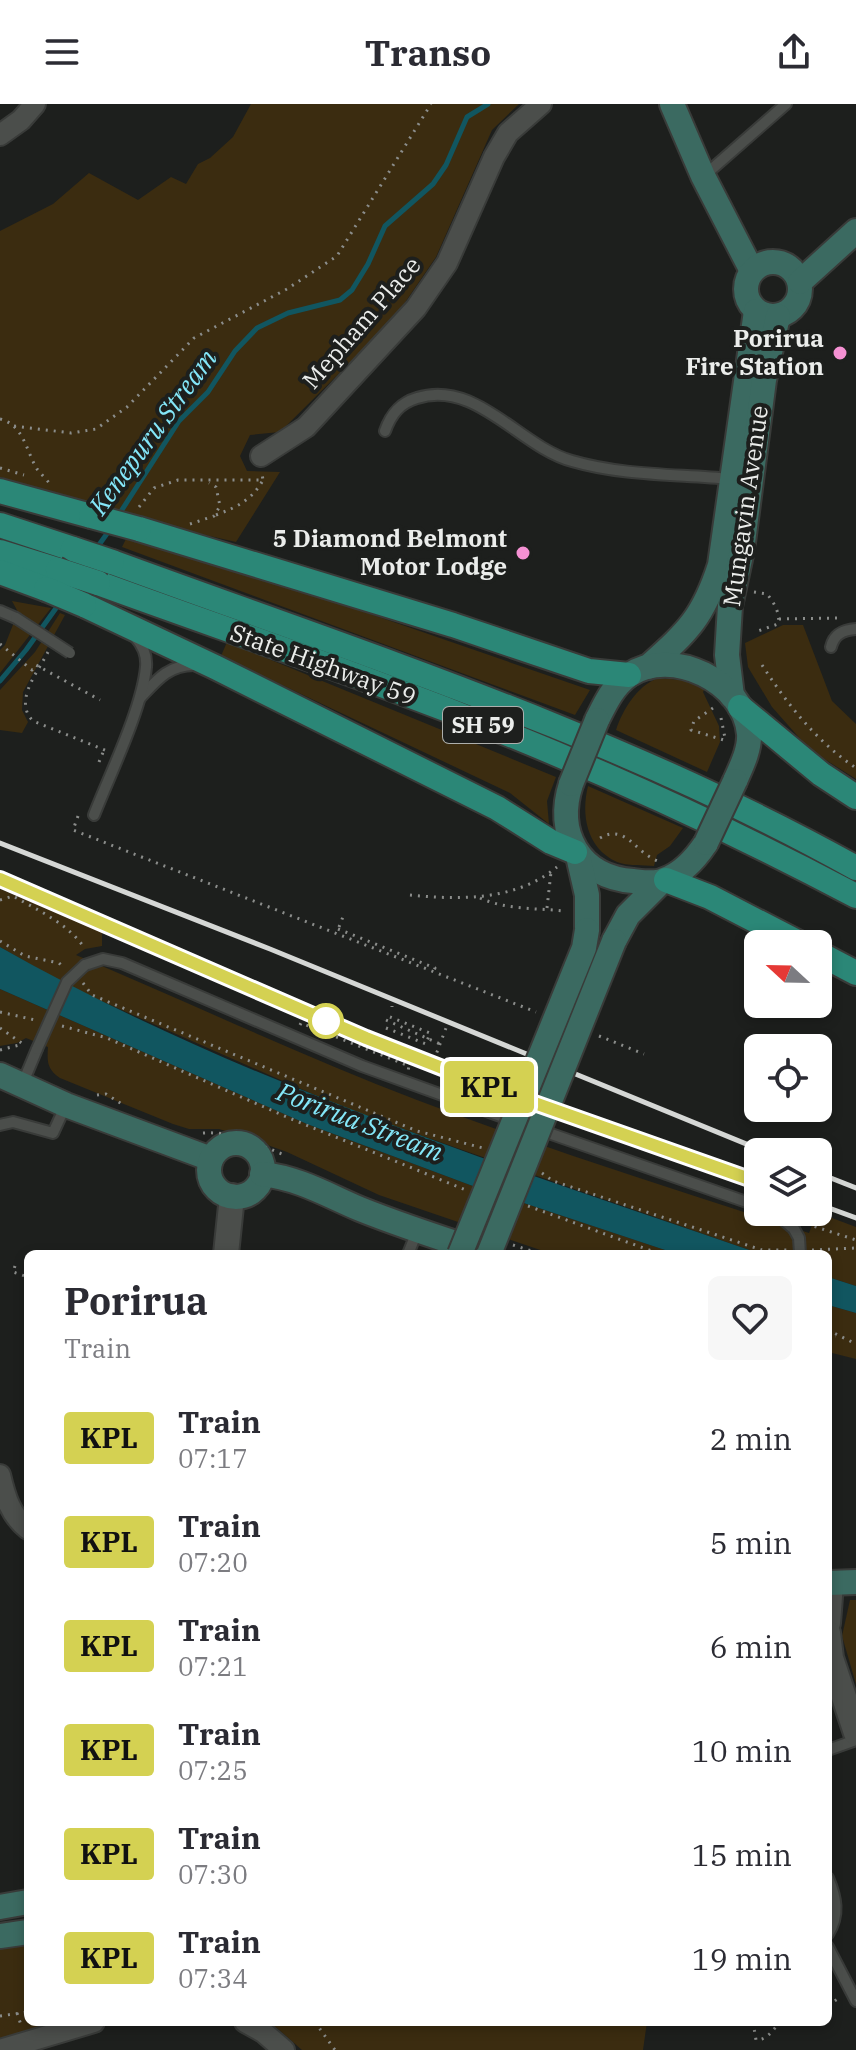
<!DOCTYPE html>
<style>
body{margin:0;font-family:"IBM Plex Serif",serif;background:#f7f7f7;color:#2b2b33;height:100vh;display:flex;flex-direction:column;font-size:30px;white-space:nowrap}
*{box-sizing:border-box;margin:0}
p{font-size:26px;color:#7c7c81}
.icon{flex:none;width:44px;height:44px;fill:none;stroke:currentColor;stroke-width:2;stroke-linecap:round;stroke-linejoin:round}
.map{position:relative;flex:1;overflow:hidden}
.sheet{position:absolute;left:24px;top:1146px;width:808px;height:776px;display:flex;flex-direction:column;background:#fff;border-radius:12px;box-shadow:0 4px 12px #0003}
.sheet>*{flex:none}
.badge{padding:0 16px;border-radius:6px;font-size:28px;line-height:52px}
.needle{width:52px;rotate:292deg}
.fabs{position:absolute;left:744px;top:826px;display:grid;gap:16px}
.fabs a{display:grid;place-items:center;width:88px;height:88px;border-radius:12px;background:#fff;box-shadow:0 4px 12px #0003;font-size:40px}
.map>.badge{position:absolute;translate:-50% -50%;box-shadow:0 0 0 4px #fff}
.round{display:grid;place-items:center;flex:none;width:84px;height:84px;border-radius:12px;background:#f7f7f7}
.overview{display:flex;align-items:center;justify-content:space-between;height:136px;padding:0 40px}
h1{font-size:38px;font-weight:700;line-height:60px}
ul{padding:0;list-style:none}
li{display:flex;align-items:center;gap:24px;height:104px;padding:0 40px}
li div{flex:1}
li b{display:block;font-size:30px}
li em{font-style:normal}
li .badge{min-width:88px;font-weight:700;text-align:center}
header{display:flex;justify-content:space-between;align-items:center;height:104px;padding:0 40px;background:#fff;font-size:36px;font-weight:700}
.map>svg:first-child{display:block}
.green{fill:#3b2c10}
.water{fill:#115660}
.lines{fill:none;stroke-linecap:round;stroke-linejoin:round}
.stream{stroke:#115660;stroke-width:5}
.service-casing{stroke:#393b39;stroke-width:14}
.minor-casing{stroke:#393b39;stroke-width:24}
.tertiary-casing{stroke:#393b39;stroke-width:28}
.secondary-casing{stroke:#393b39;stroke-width:28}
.primary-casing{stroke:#393b39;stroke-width:28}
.path{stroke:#8b8d8b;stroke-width:3;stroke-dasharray:2 6;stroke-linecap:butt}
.service{stroke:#4b4e4b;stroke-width:10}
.minor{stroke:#4b4e4b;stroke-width:20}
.tertiary{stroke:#4b4e4b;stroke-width:24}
.secondary{stroke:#3b6a61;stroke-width:24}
.primary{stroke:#2b8777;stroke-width:24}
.rail{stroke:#d5d7d5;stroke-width:5}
.service-bridge-casing{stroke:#393b39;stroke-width:14;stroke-linecap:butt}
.secondary-bridge-casing{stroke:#393b39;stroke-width:28;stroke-linecap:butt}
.primary-bridge-casing{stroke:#393b39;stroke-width:28;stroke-linecap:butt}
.service-bridge{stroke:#4b4e4b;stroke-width:10}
.secondary-bridge{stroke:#3b6a61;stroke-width:24}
.primary-bridge{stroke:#2b8777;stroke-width:24}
.line-casing{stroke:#fff;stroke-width:18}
.line{stroke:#d4d152;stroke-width:12}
.poi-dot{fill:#f591d3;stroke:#1d1f1d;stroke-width:3}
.stop-dot{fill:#fff;stroke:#d4d152;stroke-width:4}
.labels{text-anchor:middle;stroke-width:8;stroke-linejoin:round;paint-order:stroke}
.shield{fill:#1d1f1d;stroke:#adafad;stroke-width:2}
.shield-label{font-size:22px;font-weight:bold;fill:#ebedeb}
.street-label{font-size:24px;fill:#ebedeb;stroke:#1d1f1d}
.poi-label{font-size:24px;font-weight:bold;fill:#ebedeb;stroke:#1d1f1d;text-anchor:end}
.water-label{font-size:26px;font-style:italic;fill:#84e7f9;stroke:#1d1f1d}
</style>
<header><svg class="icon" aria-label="menu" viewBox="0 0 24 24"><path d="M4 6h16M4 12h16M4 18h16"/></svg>Transo<svg class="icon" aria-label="share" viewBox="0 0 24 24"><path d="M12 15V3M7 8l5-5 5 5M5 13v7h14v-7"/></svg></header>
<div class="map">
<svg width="856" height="1946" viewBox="0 0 856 1946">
<rect width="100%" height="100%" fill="#1d1f1d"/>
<!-- green -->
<g class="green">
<polygon points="251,0 519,0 492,26 436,153 393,216 280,328 250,331 240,352 247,367 280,368 236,438 170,423 0,373 0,127 53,100 89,69 138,96 171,73 186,80 198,60 210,54 233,33"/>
<polygon points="130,427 590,586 575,611 122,443"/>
<polygon points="12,497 51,504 0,569 0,546 5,541 18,508"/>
<polygon points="60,509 65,511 23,588 22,606 28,618 22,629 0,626 0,586 35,548"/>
<polygon points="783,521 803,521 832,597 856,620 856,675 810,646 772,603 748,563 745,539"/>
<polygon points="227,538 556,673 547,697 549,720 510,689 221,552"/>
<path d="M658,574l25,2 22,8 -2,4 16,34 1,16 -13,30 -91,-42c7,-21 21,-44 42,-52z"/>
<path d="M588,682l95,42 -13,18 -13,9 -3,11c-11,-1 -27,0 -37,-4 -31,-14 -36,-48 -29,-76z"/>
<path d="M0,785l102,42v15l-17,3 -9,6c114,48 226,101 341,145 129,49 261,91 392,133l5,-13 -14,-8h16l40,15v59l-28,-9v-23h-67l-410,-143 -277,-122 -74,-42z"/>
<path d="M0,885l307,135 163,61 207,69h-125l-173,-59 -92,-43 -42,-15 -26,-8h-30l-16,-5 -113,-46c-13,-9 -13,-16 -12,-31l-22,-9 -9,5 -17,3z"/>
<polygon points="828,1201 856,1209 856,1255 828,1248"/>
<polygon points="850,1496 856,1496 856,1580 842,1532"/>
<polygon points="28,1836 28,1918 62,1918 0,1935 0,1842"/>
<polygon points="266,1918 647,1918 643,1946 302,1946 278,1925"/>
</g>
<!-- water -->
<g class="water">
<path d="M0,843c238,135 503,218 761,307h-84l-207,-69 -163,-61 -307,-135z"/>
<polygon points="828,1173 856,1182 856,1209 828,1201"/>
</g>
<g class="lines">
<!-- stream -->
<g class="stream">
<polyline points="118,412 179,317 208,288 235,247 257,224 288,209 340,196 352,186 368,160 385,122 433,80 446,61 467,13 488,0"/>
<polyline points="96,445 111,424"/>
<polyline points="0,577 26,546 59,500"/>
</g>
<defs>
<g id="service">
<polyline points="705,71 786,0"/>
<path d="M385,327c6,-17 15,-28 32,-33 59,-19 103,49 155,63 51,15 106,13 158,18"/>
<polyline points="0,507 16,514"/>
<path d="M831,543c3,-13 12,-17 25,-18"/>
<path d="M140,594c16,-17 28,-33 54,-33"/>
<path d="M94,711c16,-41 48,-106 52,-148 1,-11 -3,-21 -10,-29"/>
<polyline points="85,861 103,855 122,859 362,962 514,1017"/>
<polyline points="22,981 37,945"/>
<polyline points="0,1021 13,1018 53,1029 65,1003"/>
<polyline points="537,1025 758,1102"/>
<polyline points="774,1108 794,1125"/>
<polyline points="408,1150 417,1128"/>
<polyline points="828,1646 856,1636"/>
<path d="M828,1774c8,19 12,37 0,56"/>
<polyline points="828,1843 856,1897"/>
</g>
<g id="minor">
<polyline points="0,31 21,16 35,0"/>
<polyline points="261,352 306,323 416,204 447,159 494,53 508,29 541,0"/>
<path d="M0,1371c5,21 10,40 28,54"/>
<polyline points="245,1918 263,1928 284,1946"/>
<polyline points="0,1946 94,1918"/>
</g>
<g id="tertiary">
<polyline points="226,1150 232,1092"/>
<polyline points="828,1519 831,1479"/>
<polyline points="828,1529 831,1554 856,1629"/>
</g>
<g id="secondary">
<polyline points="672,0 703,72 752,167"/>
<circle cx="773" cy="185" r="27"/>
<polyline points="800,178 856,127"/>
<path d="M648,563c40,-36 55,-49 72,-102l36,-254"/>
<polyline points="732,592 727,551 730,502 742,446 764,276 778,212"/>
<path d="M597,616c8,-16 16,-34 32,-45 43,-29 116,7 120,59 1,16 -8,33 -14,47"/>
<path d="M571,680c-16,49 8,93 62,97 10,1 23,3 31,-1 18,-6 32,-22 42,-37"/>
<polyline points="578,752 587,791 587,826"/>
<polyline points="614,837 628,811 661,778"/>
<polyline points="0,971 66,1001 211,1055"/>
<circle cx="236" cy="1066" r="27"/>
<path d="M262,1070c37,4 65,21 98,35 42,17 86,31 129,45"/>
<polyline points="828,1479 856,1478"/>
<polyline points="0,1803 28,1798"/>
<polyline points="0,1832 28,1828"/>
</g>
<g id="primary">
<polyline points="0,387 91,412"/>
<polyline points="0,421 73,445"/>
<polyline points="139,425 453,521 589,567 629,571"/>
<polyline points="0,448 58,466"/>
<path d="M112,458c251,92 510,175 744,306"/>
<polyline points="0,468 46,485"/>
<path d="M98,479c93,34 187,66 281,101 163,60 323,130 477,212"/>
<polyline points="84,501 215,563 497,704 551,738 575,748"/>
<polyline points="740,603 821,670 856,693"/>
<polyline points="666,776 710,793 801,840"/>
<polyline points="818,849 856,869"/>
</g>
</defs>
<!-- service casing -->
<use href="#service" class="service-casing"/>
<!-- minor casing -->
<use href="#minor" class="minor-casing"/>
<!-- tertiary casing -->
<use href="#tertiary" class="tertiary-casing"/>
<!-- secondary casing -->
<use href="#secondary" class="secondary-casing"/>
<!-- primary casing -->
<use href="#primary" class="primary-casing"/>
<!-- path -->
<g class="path">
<path d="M0,315c24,6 26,32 37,50 4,5 9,10 13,15"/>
<polyline points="14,322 71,329 96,325 127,303 194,234 287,185 337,152 431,0"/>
<polyline points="0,364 24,371"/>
<polyline points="139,403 154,384 178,376 263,376 262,370"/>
<path d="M216,411c21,-8 36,-15 47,-35"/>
<polyline points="190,420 214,412 220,402 216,383 209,379"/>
<path d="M754,488l13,2c6,7 14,20 11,30l-23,8"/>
<polyline points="779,515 839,514"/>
<polyline points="0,540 32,566 36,561 100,596"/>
<path d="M48,548c-10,20 -35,49 -15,69l74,30"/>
<path d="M762,561c26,40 54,76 94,103"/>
<polyline points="713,604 694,617 691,626 727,637"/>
<polyline points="721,614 725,634"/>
<polyline points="99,658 104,646"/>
<polyline points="78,712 73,726 536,908"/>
<path d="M600,734c26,-15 35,15 58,23"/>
<path d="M410,791c49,5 106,6 147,-28"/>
<path d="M480,794c26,12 57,10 84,13"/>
<path d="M0,796l13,-4c26,15 56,28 72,53"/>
<polyline points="547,804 551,768"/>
<polyline points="339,823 344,810"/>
<polyline points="338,825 435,864 433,869"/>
<polyline points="0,837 25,852 59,859 64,864"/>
<polyline points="83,879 92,891 417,1027 483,1044"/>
<polyline points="392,903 392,902"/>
<polyline points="0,908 35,916"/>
<polyline points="386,916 440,940"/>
<polyline points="300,921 301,919 409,962 408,967"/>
<polyline points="62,922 107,934 289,1014 466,1086"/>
<polyline points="0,924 23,940"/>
<polyline points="386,924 426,940 430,929 390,913"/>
<polyline points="599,932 644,950"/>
<polyline points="379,935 381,930"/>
<polyline points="0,946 23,940"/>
<polyline points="434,956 446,924"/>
<polyline points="97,991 106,990 122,1000"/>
<path d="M203,1029c31,-2 56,12 84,23"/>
<polyline points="542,1069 553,1077 762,1146 788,1146"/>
<polyline points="528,1102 660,1150"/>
<polyline points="807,1120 856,1136"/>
<polyline points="513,1141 541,1150"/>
<polyline points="812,1146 856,1144"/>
<polyline points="15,1162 13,1168 28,1173"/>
<polyline points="27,1177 28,1177"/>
<polyline points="828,1226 856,1240"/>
<polyline points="828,1230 836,1232"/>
<polyline points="828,1901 841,1893"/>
<polyline points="17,1909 21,1921"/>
<polyline points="0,1912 28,1908"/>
<polyline points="315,1918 335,1946"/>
<path d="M753,1918l3,18c11,0 17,-10 24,-18"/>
</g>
<!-- service -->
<use href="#service" class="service"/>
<!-- minor -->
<use href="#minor" class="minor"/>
<!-- tertiary -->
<use href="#tertiary" class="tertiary"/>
<!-- secondary -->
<use href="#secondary" class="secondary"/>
<!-- primary -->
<use href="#primary" class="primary"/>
<!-- rail -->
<g class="rail">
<polyline points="0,739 270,845 766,1048"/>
<polyline points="0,775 366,934 506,989 758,1078"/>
<polyline points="818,1069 856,1084"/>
<polyline points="818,1100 856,1114"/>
</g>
<defs>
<g id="service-bridge">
<polyline points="16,514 70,549"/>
<polyline points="37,945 67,878 85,861"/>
<polyline points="794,1125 799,1134 800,1150"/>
</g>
<g id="secondary-bridge">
<polyline points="571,680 597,616"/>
<polyline points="706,739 735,677"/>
<polyline points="460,1150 584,844 587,826"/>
<polyline points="489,1150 614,837"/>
</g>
<g id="primary-bridge">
<polyline points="91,412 139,425"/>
<polyline points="73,445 112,458"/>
<polyline points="58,466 98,479"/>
<polyline points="46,485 84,501"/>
</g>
</defs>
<!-- service-bridge casing -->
<use href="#service-bridge" class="service-bridge-casing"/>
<!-- secondary-bridge casing -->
<use href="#secondary-bridge" class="secondary-bridge-casing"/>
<!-- primary-bridge casing -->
<use href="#primary-bridge" class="primary-bridge-casing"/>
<!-- service-bridge -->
<use href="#service-bridge" class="service-bridge"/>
<!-- secondary-bridge -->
<use href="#secondary-bridge" class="secondary-bridge"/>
<!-- primary-bridge -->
<use href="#primary-bridge" class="primary-bridge"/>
</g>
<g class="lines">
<defs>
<polyline id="line" points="0,775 366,934 506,989 758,1078"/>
</defs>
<!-- line casing -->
<use href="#line" class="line-casing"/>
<!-- line -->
<use href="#line" class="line"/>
</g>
<!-- markers -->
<g class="poi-dot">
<circle cx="840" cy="249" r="8"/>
<circle cx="523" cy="449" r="8"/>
</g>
<circle class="stop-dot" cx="326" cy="917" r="16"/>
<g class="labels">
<!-- shield labels -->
<rect class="shield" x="443" y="603" width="80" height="36" rx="6"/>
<g class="shield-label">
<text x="483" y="629">SH 59</text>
</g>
<!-- street labels -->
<g class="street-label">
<text transform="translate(362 219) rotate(-49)" y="8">Mepham Place</text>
<text transform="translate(746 402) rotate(-82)" y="8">Mungavin Avenue</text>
<text transform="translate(323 561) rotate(20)" y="8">State Highway 59</text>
</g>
<!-- poi labels -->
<g class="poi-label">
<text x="824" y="243">Porirua<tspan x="824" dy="28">Fire Station</tspan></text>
<text x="507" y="443">5 Diamond Belmont<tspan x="507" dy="28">Motor Lodge</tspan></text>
</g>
<!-- water labels -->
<g class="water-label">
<text transform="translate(153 328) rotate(-54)" y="9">Kenepuru Stream</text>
<text transform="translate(360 1018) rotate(21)" y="9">Porirua Stream</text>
</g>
</g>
</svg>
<div class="fabs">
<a><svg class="needle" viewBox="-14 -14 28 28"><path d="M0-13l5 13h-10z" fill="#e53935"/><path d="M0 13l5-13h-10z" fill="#7c7c81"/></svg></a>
<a><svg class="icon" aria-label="locate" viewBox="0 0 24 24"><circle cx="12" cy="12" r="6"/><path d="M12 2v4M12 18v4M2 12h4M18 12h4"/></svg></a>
<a><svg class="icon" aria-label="layers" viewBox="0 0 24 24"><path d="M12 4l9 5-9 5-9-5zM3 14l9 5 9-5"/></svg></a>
</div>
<b class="badge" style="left:489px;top:983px;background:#d4d152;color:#111">KPL</b>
<section class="sheet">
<div class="overview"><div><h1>Porirua</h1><p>Train</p></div><a class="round"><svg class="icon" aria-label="heart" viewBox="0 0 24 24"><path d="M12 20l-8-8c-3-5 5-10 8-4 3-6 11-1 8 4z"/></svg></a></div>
<ul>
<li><span class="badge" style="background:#d4d152;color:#111">KPL</span><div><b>Train</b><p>07:17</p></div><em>2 min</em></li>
<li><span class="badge" style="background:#d4d152;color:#111">KPL</span><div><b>Train</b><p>07:20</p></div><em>5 min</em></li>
<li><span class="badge" style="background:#d4d152;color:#111">KPL</span><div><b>Train</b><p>07:21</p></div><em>6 min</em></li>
<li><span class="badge" style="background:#d4d152;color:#111">KPL</span><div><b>Train</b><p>07:25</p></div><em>10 min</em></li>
<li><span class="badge" style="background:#d4d152;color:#111">KPL</span><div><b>Train</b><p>07:30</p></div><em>15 min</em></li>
<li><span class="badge" style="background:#d4d152;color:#111">KPL</span><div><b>Train</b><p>07:34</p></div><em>19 min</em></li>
</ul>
</section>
</div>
